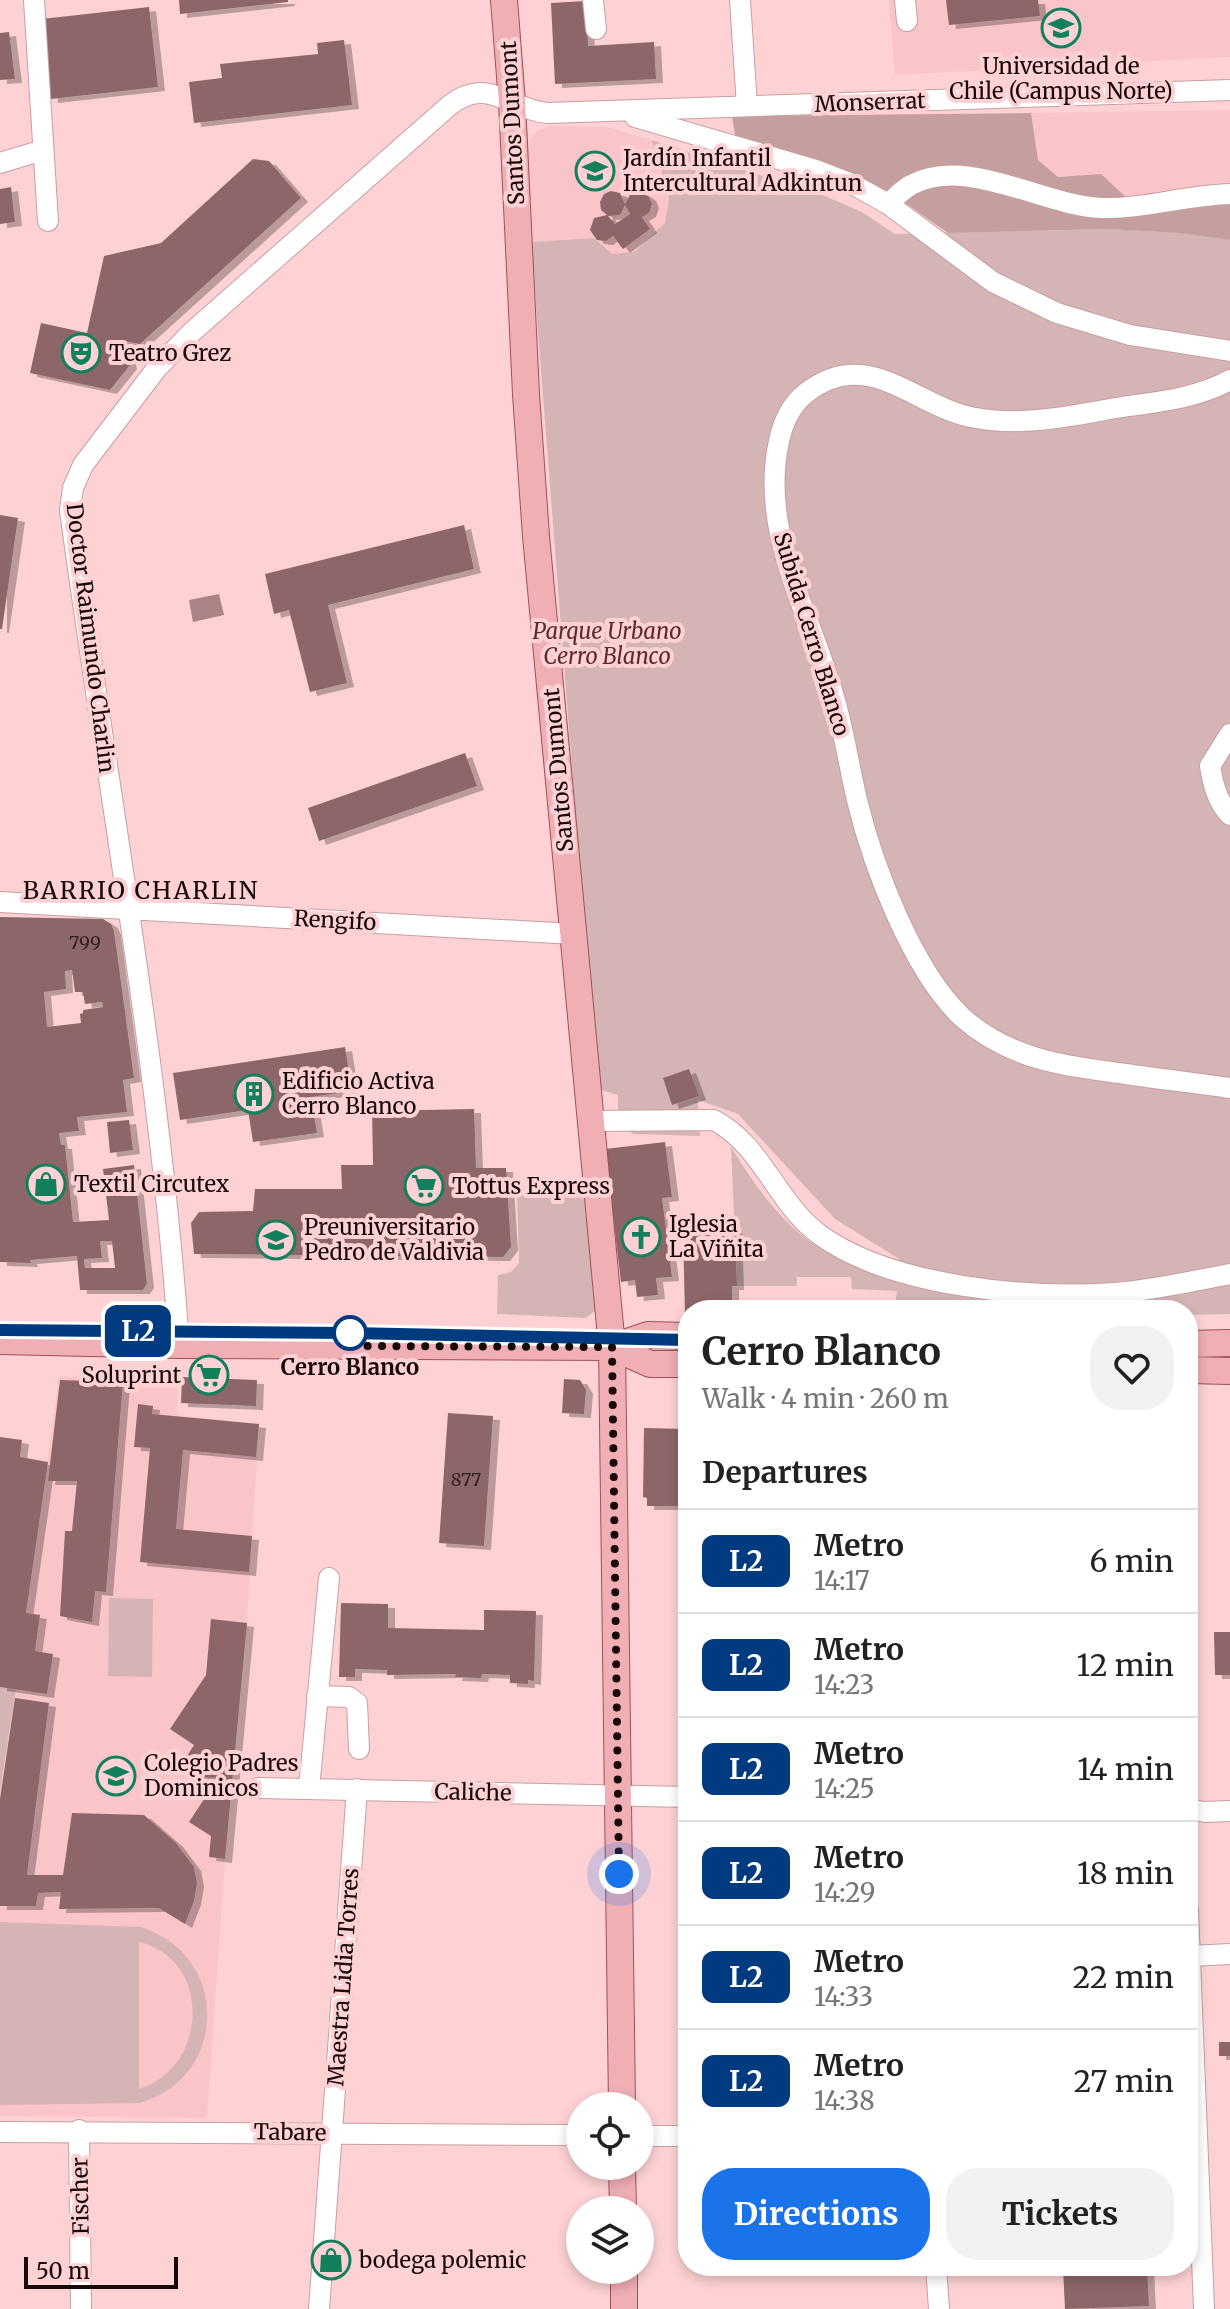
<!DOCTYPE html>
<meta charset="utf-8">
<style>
body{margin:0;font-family:Merriweather,serif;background:#f2f2f2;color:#222;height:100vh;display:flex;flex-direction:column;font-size:30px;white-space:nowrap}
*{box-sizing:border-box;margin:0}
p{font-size:26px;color:#767676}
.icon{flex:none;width:44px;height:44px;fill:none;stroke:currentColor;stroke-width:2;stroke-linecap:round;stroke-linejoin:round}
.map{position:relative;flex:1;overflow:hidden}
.panel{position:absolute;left:678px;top:1300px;width:520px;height:976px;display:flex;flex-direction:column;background:#fff;border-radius:32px;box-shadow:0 4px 12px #0003}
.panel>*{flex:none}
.badge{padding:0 16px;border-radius:12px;font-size:28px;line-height:52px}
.controls{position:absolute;left:566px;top:2092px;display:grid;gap:16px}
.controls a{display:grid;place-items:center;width:88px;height:88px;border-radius:50%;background:#fff;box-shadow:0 4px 12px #0003;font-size:40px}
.scale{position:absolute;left:24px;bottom:20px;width:154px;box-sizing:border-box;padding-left:8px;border:4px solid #17090a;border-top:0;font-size:22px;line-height:28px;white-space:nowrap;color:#17090a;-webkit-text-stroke:6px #fed2d4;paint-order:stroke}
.you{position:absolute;width:40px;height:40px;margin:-20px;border:6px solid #fff;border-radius:50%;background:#1a73e8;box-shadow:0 0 0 12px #1a73e833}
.map>.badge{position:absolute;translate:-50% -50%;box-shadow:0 0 0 4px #fff}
h2{padding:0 24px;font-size:30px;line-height:72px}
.round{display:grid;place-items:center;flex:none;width:84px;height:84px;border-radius:32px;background:#f2f2f2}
.summary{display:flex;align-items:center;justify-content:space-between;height:136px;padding:0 24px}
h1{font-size:38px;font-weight:700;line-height:60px}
.primary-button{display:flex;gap:16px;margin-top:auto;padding:16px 24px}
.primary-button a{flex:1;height:92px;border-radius:32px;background:#1a73e8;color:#fff;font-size:32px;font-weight:700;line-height:92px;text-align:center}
.primary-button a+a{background:#f2f2f2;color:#222}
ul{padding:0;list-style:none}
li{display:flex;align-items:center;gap:24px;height:104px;padding:0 24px;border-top:2px solid #e0e0e0}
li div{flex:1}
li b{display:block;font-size:30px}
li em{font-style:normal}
li .badge{min-width:88px;font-weight:700;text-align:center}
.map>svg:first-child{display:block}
.built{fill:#f9c5c8}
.green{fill:#d5b4b6;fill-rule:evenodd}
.forest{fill:#c59ea0}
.water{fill:#a98385}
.building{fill:#8d6669;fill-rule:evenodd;filter:url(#shadow)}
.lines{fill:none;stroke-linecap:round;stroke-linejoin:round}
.minor-casing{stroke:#c89ea0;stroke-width:22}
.major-casing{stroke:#9e5159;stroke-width:28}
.minor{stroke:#fff;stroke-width:20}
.major{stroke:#f0aeb5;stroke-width:26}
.line-casing{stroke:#fff;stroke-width:18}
.line{stroke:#003b80;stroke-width:12}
.walk{stroke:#17090a;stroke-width:8;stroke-dasharray:0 14.4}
.stop-dot{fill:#fff;stroke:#003b80;stroke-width:4}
.labels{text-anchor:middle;stroke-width:8;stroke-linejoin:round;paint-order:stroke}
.number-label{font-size:18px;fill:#342022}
.poi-label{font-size:22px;fill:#17090a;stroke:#fed2d4;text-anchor:start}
.street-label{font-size:22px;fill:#17090a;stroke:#fed2d4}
.park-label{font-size:22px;font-style:italic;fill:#5d292f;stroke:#fed2d4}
.stop-label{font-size:22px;font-weight:bold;fill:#17090a;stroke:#fed2d4}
.neighbourhood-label{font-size:24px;letter-spacing:2px;fill:#17090a;stroke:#fed2d4}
</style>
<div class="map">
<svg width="1230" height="2309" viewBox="0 0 1230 2309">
<defs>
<filter id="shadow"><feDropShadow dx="7" dy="4" stdDeviation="0" flood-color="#0004"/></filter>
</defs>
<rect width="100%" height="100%" fill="#fed2d4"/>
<!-- built -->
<g class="built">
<polygon points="889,0 1230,0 1230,57 895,75"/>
<polygon points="1230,110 1230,203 1143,213 1096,175 1058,177 1038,160 1031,113"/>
<polygon points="549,126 607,127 652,140 669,198 665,224 634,252 612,255 594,238 531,242 527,144 537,131"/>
<polygon points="178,1374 177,1415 259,1424 247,1623 225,1859 207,2118 0,2116 0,1687 47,1693 53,1654 35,1651 40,1616 26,1613 59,1377"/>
</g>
<!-- green -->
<g class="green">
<path d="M652,140l173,56 37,16 33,22 212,-5 79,4 44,7v1074l-42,1v-5h-223l-70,-5 2,-14 -45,-2 -1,-12h-54v9h-60l-6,-139c25,40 50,77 90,102 22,14 52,21 76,29l2,-19 -64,-40 -97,-105 -40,-14 2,36 -66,-2 -16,-7v-32l-21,-6 -66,-847 63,-4 18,16 22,-2 31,-29 4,-25z"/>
<polygon points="517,1195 584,1196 596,1310 586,1318 497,1314 498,1275 511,1272 519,1263"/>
<polygon points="109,1598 153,1599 152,1677 108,1676"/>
<polygon points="0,1687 16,1689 0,1790"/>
<path d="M0,1922l141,5c89,28 88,150 -1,176l-140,2zM139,1942c73,16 70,126 0,147z"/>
</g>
<!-- forest -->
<polygon class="forest" points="1031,113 1038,160 1058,177 1101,174 1143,213 1230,203 1230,240 1180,233 1107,229 948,233 908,205 830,167 735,135 732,116"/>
<!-- water -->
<polygon class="water" points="219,594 224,615 193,622 189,600"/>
<!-- building -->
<g class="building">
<polygon points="179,0 288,0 288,2 180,14"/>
<polygon points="946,0 1038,0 1040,16 949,25"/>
<polygon points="586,1 588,46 654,42 656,79 555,84 551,3"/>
<polygon points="149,7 158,87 51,99 42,19"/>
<polygon points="9,32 15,79 0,80 0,33"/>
<polygon points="344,40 352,105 194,123 189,82 222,78 220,64 318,54 317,43"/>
<polygon points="253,159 269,161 301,198 140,344 124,341 130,365 110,390 30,373 41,323 87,333 104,256 161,243"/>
<polygon points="11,187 15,222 0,224 0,189"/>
<path d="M611,191l9,2 5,11 5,-9 12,-3 7,5 3,7 -3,9 -7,4 8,12 -27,20 -10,-13 -7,5 -9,-1 -7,-10 4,-12 13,-3 -6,-5 -1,-8 4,-8zM625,205l5,9 -15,10 -7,-8 12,-1z"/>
<polygon points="0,515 18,518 2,629 0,629"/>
<polygon points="464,525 474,569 328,605 347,683 310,692 289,610 274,614 265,574"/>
<polygon points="465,753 477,786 319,841 308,808"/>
<path d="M0,917l103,2 8,5 3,7 20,147 -11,2 4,32 -50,5 2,14 -20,2 2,12h4l8,77 36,-2 -6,-51 31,-4 13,119 -4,6h-63l-3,-34 -47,4 1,3 -31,-1zM72,970l3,22h8l2,12 17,-2 1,5 -20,3v3l-3,1 1,9 -34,4 -3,-35 22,-3 -1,-18zM100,1241h12l3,27h-30l-1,-9 18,-1z"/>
<polygon points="345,1047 352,1091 311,1097 317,1133 253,1142 248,1110 180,1120 173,1073"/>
<polygon points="689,1069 699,1096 672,1105 663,1078"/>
<polygon points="474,1109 476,1168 506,1168 511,1247 503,1257 194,1254 191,1223 199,1212 253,1211 255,1189 342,1189 341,1165 373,1165 372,1111"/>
<polygon points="129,1120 133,1150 110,1153 107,1122"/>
<polygon points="665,1142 672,1197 662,1198 672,1277 656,1278 658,1295 637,1297 635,1280 621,1282 605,1149"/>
<polygon points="735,1229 737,1286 732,1286 732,1310 688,1310 688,1316 685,1316 683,1230"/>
<polygon points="182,1377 257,1380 256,1406 181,1403"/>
<polygon points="564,1379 580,1380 586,1390 584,1414 562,1413"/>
<polygon points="60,1380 123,1382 106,1592 95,1591 92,1622 60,1616 65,1531 72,1531 77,1481 48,1481"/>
<polygon points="138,1404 153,1406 152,1414 259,1424 256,1457 183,1450 176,1529 252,1536 249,1572 140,1562 150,1448 134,1447"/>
<polygon points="448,1413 493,1416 484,1546 439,1543"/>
<polygon points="644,1428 688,1429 688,1506 647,1506 647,1498 643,1497"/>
<polygon points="0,1437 22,1440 20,1457 48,1462 26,1613 40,1615 35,1651 53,1654 47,1694 0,1687"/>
<polygon points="341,1603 388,1604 388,1628 484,1630 484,1610 536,1611 534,1681 528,1680 528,1684 510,1683 510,1675 482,1674 481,1678 455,1677 456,1674 387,1675 387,1670 355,1669 355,1677 339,1677"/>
<polygon points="211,1619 247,1623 225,1859 209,1857 211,1836 189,1822 218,1778 195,1777 180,1767 194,1745 170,1729 206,1675"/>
<polygon points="1214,1632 1230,1632 1230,1675 1215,1675"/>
<polygon points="15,1698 49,1703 27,1875 63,1875 72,1813 144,1815 176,1843 194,1867 197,1883 194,1901 185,1924 159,1908 59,1909 61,1892 38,1893 36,1906 0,1906 0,1799"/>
<rect x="1219" y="2042" width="11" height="14"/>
<polygon points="1147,2266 1149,2306 1065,2309 1063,2268"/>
</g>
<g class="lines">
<defs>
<g id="minor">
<polyline points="34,0 48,221"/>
<polyline points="593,0 596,29"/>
<polyline points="740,0 747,106"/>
<polyline points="905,0 907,21"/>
<polyline points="635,117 816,170 852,184 888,204 993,282 1057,313 1130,335 1230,351"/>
<polyline points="0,163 43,150"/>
<path d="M888,204c7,-6 15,-15 23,-19 56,-30 132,21 191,23 43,1 85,-13 128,-14"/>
<path d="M1230,380c-32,18 -72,22 -108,27 -48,8 -98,20 -146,11 -61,-10 -107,-74 -170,-25 -14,11 -23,29 -27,48 -20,91 31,171 55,256 10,34 15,69 23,103 16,66 56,172 106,218 47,42 103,48 163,56 34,5 69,9 104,14"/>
<path d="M1230,734l-20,32c3,18 7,35 20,49"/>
<polyline points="0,902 574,934"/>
<path d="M591,1121l123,-1c48,25 63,84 106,115 72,52 209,64 295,58 39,-3 77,-12 115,-19"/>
<path d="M179,1345c-19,-280 -72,-557 -109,-835l3,-22 10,-23 74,-97 35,-36 258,-227c39,-30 59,5 98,8l682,-23"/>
<polyline points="317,1696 349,1697 357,1703 359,1749"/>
<polyline points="258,1788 688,1797"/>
<polyline points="309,1789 329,1578"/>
<polyline points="1188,1809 1205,1812 1230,1811"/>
<polyline points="1188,1910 1204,2309"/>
<polyline points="1190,1956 1230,1954"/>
<polyline points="79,2130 81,2309"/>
<polyline points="0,2132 580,2135"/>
<polyline points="640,2136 688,2136"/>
<polyline points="936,2266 939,2309"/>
<polyline points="319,2309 357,1789"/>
</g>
<g id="major">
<polyline points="504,0 512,102 526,394 536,536 612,1347 622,2106"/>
<polyline points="0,1341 179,1345 612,1347 648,1335 688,1336"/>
<polyline points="1188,1344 1230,1343"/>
<polyline points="612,1347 650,1364 688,1364"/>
<polyline points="1188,1370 1230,1371"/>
<polyline points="622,2166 623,2210"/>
<polyline points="624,2270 624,2309"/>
</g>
</defs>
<!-- minor casing -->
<use href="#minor" class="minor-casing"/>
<!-- major casing -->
<use href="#major" class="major-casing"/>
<!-- minor -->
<use href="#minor" class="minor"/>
<!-- major -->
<use href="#major" class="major"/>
</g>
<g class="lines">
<defs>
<polyline id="line" points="0,1330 349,1333 688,1340"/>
</defs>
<!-- line casing -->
<use href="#line" class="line-casing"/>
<!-- line -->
<use href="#line" class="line"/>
<!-- walk -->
<polyline class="walk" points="350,1333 352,1346 612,1347 619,1874"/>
</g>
<!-- icons -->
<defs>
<symbol id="university-ring" viewBox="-11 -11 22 22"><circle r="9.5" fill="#fed2d4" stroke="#12805d" stroke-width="1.5"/><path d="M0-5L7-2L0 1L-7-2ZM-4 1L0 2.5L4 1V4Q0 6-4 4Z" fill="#12805d"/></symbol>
<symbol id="school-ring" viewBox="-11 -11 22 22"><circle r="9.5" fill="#fed2d4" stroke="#12805d" stroke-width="1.5"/><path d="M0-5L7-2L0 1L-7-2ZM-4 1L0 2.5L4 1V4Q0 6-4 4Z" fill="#12805d"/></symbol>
<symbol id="theatre-ring" viewBox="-11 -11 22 22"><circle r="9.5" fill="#fed2d4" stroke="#12805d" stroke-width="1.5"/><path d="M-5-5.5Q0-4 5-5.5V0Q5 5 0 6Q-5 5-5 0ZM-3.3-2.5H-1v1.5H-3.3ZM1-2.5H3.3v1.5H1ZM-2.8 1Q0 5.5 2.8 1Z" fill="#12805d"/></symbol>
<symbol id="building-ring" viewBox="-11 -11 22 22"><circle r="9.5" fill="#fed2d4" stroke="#12805d" stroke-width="1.5"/><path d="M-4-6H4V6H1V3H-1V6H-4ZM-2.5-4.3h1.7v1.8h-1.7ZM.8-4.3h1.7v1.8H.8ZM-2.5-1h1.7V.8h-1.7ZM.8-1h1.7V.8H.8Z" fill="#12805d"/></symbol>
<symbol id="shop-ring" viewBox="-11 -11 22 22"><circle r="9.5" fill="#fed2d4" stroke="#12805d" stroke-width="1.5"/><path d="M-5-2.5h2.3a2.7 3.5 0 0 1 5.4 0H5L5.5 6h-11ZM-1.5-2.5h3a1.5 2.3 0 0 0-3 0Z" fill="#12805d"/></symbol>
<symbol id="supermarket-ring" viewBox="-11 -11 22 22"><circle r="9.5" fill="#fed2d4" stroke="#12805d" stroke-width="1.5"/><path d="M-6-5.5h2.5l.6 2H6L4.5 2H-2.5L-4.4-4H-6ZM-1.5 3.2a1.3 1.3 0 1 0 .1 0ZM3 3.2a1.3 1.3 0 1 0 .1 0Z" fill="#12805d"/></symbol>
<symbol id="church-ring" viewBox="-11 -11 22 22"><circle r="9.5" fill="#fed2d4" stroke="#12805d" stroke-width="1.5"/><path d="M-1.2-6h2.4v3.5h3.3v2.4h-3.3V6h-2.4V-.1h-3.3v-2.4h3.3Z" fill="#12805d"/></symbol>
</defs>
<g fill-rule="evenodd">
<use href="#university-ring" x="1039" y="6" width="44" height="44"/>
<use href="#school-ring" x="573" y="149" width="44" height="44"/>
<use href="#theatre-ring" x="59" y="331" width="44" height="44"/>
<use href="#building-ring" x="232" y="1072" width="44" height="44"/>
<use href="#shop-ring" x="24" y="1162" width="44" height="44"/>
<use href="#supermarket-ring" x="402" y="1164" width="44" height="44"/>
<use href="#church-ring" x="619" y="1215" width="44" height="44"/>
<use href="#school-ring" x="254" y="1218" width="44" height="44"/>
<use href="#supermarket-ring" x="187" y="1353" width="44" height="44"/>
<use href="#school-ring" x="94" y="1754" width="44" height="44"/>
<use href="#shop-ring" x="309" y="2238" width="44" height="44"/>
</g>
<!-- markers -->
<circle class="stop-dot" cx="350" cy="1333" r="16"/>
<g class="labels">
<!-- number labels -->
<g class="number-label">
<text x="85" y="949">799</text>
<text x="466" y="1486">877</text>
</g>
<!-- poi labels -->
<g class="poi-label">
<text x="1061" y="74" text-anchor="middle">Universidad de<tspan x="1061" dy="25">Chile (Campus Norte)</tspan></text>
<text x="623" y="166">Jardín Infantil<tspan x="623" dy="25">Intercultural Adkintun</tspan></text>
<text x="109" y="361">Teatro Grez</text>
<text x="282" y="1089">Edificio Activa<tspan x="282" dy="25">Cerro Blanco</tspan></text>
<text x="74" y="1192">Textil Circutex</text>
<text x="452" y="1194">Tottus Express</text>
<text x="669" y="1232">Iglesia<tspan x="669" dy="25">La Viñita</tspan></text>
<text x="304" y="1235">Preuniversitario<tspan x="304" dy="25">Pedro de Valdivia</tspan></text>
<text x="181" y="1383" text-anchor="end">Soluprint</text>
<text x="144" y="1771">Colegio Padres<tspan x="144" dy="25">Dominicos</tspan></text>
<text x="359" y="2268">bodega polemic</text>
</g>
<!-- street labels -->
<g class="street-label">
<text transform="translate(870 102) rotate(-2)" y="8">Monserrat</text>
<text transform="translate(512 123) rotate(-93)" y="8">Santos Dumont</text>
<text transform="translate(812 634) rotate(73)" y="8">Subida Cerro Blanco</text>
<text transform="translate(91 638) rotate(83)" y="8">Doctor Raimundo Charlin</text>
<text transform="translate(558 770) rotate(-95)" y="8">Santos Dumont</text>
<text transform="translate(335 920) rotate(3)" y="8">Rengifo</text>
<text transform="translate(473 1792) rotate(1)" y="8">Caliche</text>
<text transform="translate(343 1977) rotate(-86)" y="8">Maestra Lidia Torres</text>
<text transform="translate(290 2132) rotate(1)" y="8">Tabare</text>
<text transform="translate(80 2196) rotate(-91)" y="8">Fischer</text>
</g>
<!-- park labels -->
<g class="park-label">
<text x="607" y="639">Parque Urbano<tspan x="607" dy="25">Cerro Blanco</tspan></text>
</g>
<!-- stop labels -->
<g class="stop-label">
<text x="350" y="1375">Cerro Blanco</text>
</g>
<!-- neighbourhood labels -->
<g class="neighbourhood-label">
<text x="141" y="899">BARRIO CHARLIN</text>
</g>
</g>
</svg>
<div class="controls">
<a><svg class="icon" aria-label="locate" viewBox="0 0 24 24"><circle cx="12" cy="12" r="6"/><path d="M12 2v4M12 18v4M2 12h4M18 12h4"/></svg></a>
<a><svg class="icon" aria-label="layers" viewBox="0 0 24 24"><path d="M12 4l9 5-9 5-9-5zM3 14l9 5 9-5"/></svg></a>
</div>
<div class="scale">50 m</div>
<div class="you" style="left:619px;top:1874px"></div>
<b class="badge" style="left:138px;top:1331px;background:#003b80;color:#fff">L2</b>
<section class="panel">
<div class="summary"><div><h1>Cerro Blanco</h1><p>Walk · 4 min · 260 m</p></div><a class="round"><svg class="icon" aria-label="heart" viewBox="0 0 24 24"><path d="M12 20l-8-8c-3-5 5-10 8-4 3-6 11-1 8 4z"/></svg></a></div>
<h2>Departures</h2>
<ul>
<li><span class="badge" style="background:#003b80;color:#fff">L2</span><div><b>Metro</b><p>14:17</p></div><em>6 min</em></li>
<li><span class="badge" style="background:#003b80;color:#fff">L2</span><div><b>Metro</b><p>14:23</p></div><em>12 min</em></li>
<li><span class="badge" style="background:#003b80;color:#fff">L2</span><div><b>Metro</b><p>14:25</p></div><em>14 min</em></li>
<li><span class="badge" style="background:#003b80;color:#fff">L2</span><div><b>Metro</b><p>14:29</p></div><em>18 min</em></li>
<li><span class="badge" style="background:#003b80;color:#fff">L2</span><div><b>Metro</b><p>14:33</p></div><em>22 min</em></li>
<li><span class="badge" style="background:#003b80;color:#fff">L2</span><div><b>Metro</b><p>14:38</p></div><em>27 min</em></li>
</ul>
<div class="primary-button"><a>Directions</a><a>Tickets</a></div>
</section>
</div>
